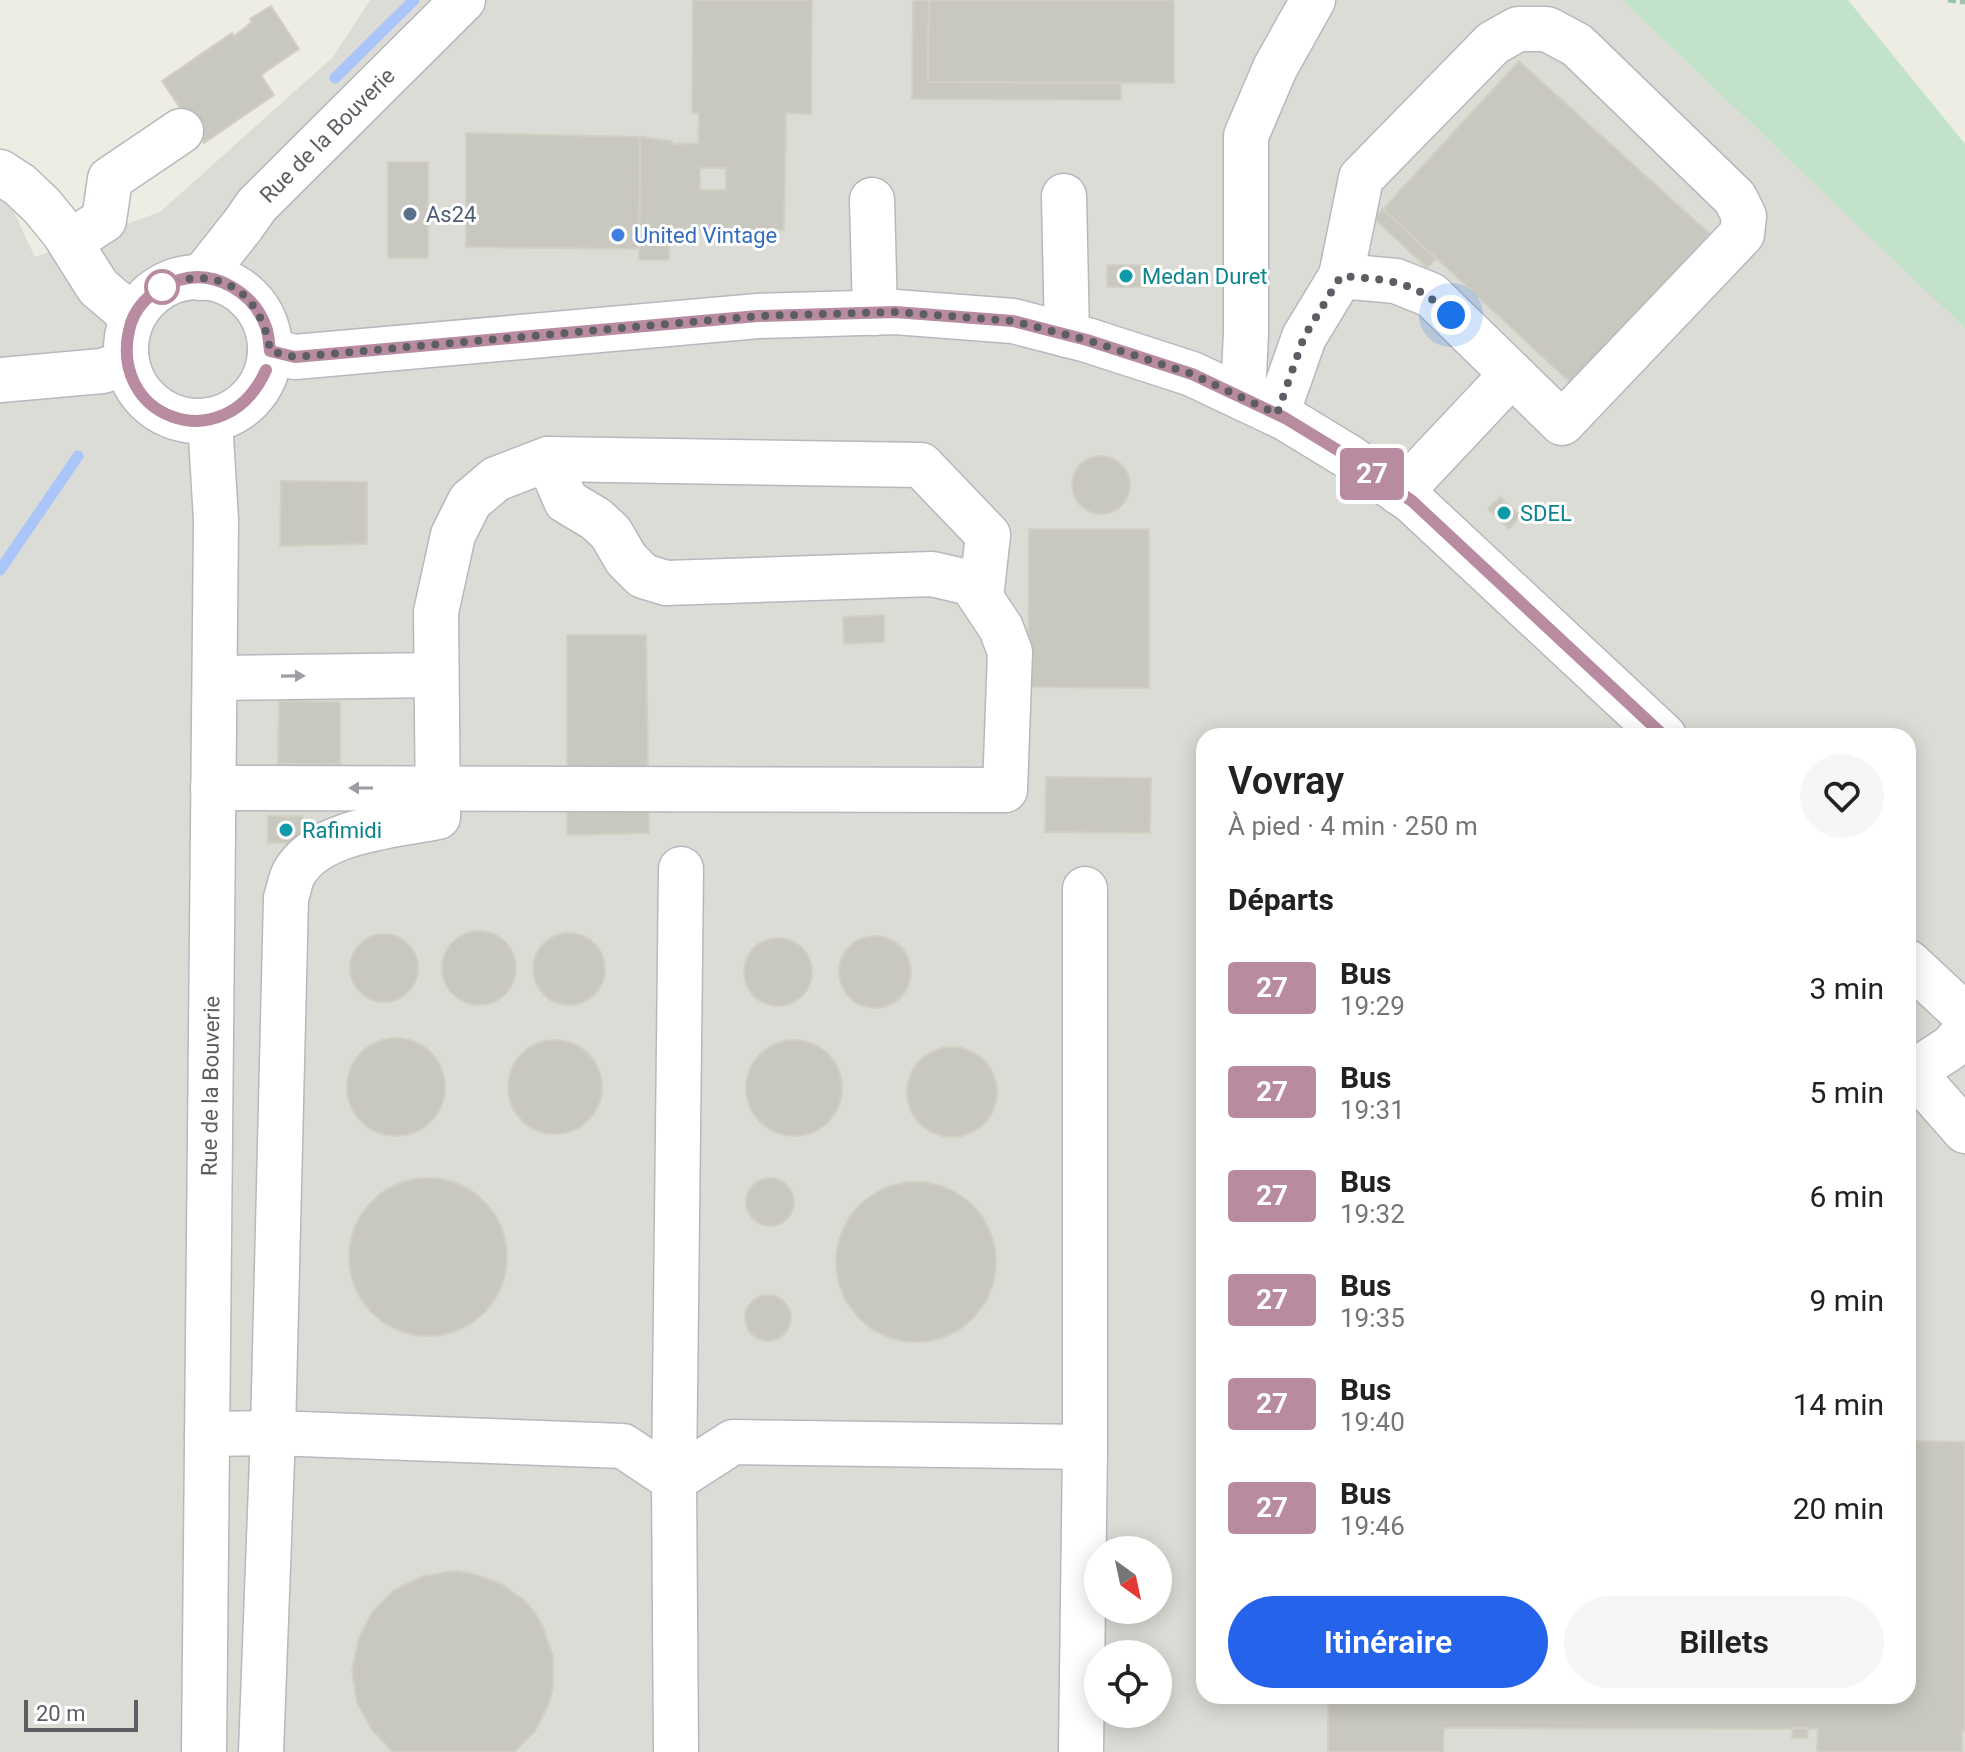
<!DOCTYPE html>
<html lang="fr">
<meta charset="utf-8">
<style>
body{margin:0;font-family:Roboto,sans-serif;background:#f6f6f6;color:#222;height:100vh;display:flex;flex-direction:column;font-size:30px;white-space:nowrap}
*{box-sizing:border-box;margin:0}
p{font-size:26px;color:#767676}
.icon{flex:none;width:44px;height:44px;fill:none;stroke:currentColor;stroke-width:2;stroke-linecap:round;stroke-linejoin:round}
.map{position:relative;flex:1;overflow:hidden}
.side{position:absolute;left:1196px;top:728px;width:720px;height:976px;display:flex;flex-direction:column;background:#fff;border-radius:24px;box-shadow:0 4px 20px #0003}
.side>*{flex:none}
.badge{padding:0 16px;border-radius:6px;font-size:28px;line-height:52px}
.needle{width:52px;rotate:147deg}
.buttons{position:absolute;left:1084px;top:1536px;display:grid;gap:16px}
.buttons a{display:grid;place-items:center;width:88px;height:88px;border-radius:50%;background:#fff;box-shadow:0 4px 20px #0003;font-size:40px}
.scale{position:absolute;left:24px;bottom:20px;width:114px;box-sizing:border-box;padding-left:8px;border:4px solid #5c5e63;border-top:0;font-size:22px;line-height:28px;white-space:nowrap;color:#5c5e63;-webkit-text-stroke:6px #fff;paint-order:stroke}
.you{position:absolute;width:40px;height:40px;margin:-20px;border:6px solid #fff;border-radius:50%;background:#1a73e8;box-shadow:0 0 0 12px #1a73e833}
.map>.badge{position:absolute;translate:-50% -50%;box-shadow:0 0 0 4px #fff}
h2{padding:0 32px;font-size:30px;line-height:72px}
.round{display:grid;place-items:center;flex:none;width:84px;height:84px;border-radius:42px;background:#f6f6f6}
.overview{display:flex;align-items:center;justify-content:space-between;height:136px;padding:0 32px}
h1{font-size:38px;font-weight:600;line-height:60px}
.cta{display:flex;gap:16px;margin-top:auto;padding:16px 32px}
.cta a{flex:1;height:92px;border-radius:48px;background:#2563eb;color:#fff;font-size:32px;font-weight:600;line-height:92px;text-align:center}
.cta a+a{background:#f6f6f6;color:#222}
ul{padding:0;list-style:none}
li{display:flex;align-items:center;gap:24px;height:104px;padding:0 32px}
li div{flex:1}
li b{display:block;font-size:30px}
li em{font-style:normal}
li .badge{min-width:88px;font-weight:700;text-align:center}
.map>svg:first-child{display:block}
.industrial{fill:#dcdcd6;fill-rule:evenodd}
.green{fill:#c2e3c9}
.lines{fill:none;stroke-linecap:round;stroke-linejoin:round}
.stream{stroke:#a9c5f9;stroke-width:11}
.building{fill:#c9c8c0;stroke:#d2d0c3;stroke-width:2;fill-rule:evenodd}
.minor-casing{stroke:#b6b8bd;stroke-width:47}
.path{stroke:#9cc3b0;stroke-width:5;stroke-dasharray:8 4;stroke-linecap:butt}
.minor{stroke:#fff;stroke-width:44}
.oneway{fill:#9d9ea1}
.line-casing{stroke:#fff;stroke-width:18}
.line{stroke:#b98ba1;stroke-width:12}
.walk{stroke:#5c5e63;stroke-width:8;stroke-dasharray:0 14.4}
.service-dot{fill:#5c6f8a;stroke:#fff;stroke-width:3}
.shop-dot{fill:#3f7fe0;stroke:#fff;stroke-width:3}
.culture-dot{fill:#0f9aa8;stroke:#fff;stroke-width:3}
.stop-dot{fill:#fff;stroke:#b98ba1;stroke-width:4}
.labels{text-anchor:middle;stroke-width:6;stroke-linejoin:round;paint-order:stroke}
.street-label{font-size:22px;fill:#5c5e63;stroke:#fff}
.service-label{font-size:22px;fill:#4e5e75;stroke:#fff;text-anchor:start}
.shop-label{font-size:22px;fill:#366cbe;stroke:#fff;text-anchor:start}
.culture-label{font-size:22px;fill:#0d838f;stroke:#fff;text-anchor:start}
</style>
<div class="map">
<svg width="1965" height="1752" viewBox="0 0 1965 1752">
<rect width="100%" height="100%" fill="#edede4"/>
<!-- industrial -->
<path class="industrial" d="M370,0h1252l200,191 143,59v1502h-1965v-1557h6l29,62 125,-45 173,-155zM1204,736h704v960h-704zM1098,1550h60v60h-60zM1098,1654h60v60h-60z"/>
<!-- green -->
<polygon class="green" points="1622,0 1848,0 1965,144 1965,328"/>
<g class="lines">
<!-- stream -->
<g class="stream">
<polyline points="335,78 414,0"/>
<polyline points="0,570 78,456"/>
</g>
</g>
<!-- building -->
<g class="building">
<path d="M693,0h119l-1,114 -25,-1 -2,117 -115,1v29h-30l1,-123 32,4v3l26,-1 1,-30h-7zM700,168h26v22h-26z"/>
<polygon points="913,0 929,0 928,82 1121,83 1121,100 912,99"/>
<polygon points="929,0 1174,0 1174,83 928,82"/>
<polygon points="271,6 299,49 261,75 274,95 204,143 162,81 232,33 234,36 252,22 250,19"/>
<polygon points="1519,61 1710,234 1573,385 1383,209"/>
<polygon points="466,133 640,137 639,249 466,247"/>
<rect x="388" y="162" width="40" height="96"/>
<polygon points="1383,209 1436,259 1427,268 1374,218"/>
<rect x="1107" y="265" width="38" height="22"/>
<circle cx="1101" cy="485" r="29"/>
<polygon points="281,481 367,482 367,544 280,546"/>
<polygon points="1500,497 1521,516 1509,529 1488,509"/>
<polygon points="1029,529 1149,529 1149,688 1028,687"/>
<polygon points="884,615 884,642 844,644 843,617"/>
<polygon points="567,635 646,635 649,833 567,835"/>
<polygon points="279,701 340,702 340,764 278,764"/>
<polygon points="1046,777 1151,778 1150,833 1045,832"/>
<rect x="268" y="816" width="35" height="27"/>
<circle cx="479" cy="968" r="37"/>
<circle cx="569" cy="969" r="36"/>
<circle cx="384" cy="968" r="34"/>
<circle cx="875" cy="972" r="36"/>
<circle cx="778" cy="972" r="34"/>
<circle cx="396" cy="1087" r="49"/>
<circle cx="555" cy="1087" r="47"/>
<circle cx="794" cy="1088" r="48"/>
<circle cx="952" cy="1092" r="45"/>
<circle cx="770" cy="1202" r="24"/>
<circle cx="428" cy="1257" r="79"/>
<circle cx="916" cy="1262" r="80"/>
<circle cx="768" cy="1318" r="23"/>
<polygon points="1908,1441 1965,1442 1965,1731 1962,1731 1962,1752 1817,1752 1818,1729 1476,1728 1444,1728 1443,1752 1328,1752 1328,1696 1908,1696"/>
<polygon points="454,1571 470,1573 500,1583 525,1601 535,1613 543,1627 553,1657 553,1688 549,1704 535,1731 514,1752 393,1752 372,1730 357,1703 352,1671 358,1640 372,1612 394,1590 423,1576"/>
<polygon points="1793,1728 1808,1728 1807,1738 1792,1738"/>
</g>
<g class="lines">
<defs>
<g id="minor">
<polygon points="1518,29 1547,29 1577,45 1735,198 1744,216 1742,234 1562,423 1431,295 1396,281 1341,276 1361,178 1493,43"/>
<polyline points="0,172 20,185 42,206 64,233 98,287 133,317"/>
<polyline points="1064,196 1067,335"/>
<polyline points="872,200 875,313"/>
<polyline points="70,242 104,220 110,179 181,131"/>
<circle cx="198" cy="349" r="72"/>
<polyline points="201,278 243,225 257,205 463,0"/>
<polyline points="270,351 295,357 758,316 895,312 1013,321 1087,340 1192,374 1285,418 1349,457 1412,501 1664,736"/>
<polyline points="0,380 102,371 127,363"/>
<polyline points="1243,398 1246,332 1246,136 1275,68 1313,0"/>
<polyline points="1277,414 1304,337 1341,276"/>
<polyline points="1400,493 1512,374"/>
<polyline points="215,678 436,675"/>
<polyline points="213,788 1005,790 1010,652 1001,628 971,583 932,574 666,583 643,576 626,559 611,533 596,519 566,501 548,459"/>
<polyline points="1908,962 1965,1015"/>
<polyline points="1908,1072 1913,1072 1965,1131"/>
<polyline points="1913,1072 1950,1048 1965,1032"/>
<polyline points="207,1434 273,1433 623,1446 674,1480 733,1442 1085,1447"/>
<polyline points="204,1752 216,520 210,420"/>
<path d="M261,1752l12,-319 13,-535c3,-8 4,-18 8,-25 24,-43 100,-47 144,-56l-2,-205 17,-77 17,-34 26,-22 52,-20 373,6 67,70 -7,62"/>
<polyline points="676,1752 674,1480 681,869"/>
<polyline points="1081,1752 1085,1447 1085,889"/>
</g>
</defs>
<!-- minor casing -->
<use href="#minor" class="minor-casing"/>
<!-- path -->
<polyline class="path" points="1948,0 1965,2"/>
<!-- minor -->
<use href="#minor" class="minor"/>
</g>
<!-- one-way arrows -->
<defs><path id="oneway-solid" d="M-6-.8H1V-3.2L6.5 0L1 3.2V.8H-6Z" transform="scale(2)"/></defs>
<g class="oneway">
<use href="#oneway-solid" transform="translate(293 676) rotate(-1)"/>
<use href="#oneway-solid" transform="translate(361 788) rotate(180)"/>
</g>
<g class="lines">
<defs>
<path id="line" d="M266,370c-42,93 -163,47 -135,-47 7,-21 27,-37 48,-43 36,-11 75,13 87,47 3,8 3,17 4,24l25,6 463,-41 137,-4 118,9 74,19 105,34 93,44 64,39 63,44 252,235"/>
</defs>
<!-- line casing -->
<use href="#line" class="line-casing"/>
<!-- line -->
<use href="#line" class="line"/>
<!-- walk -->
<path class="walk" d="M162,287c55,-25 100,5 108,64l25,6 463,-41 137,-4 118,9 74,19 105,34 85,40 27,-77 37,-61c49,4 73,4 110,39"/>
</g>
<!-- markers -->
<circle class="service-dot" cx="410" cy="214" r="8"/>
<circle class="shop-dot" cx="618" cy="235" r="8"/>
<g class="culture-dot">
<circle cx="1126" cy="276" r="8"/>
<circle cx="1504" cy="513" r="8"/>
<circle cx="286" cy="830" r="8"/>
</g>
<circle class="stop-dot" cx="162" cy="287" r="16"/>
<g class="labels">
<!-- street labels -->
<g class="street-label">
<text transform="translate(327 135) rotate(-45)" y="8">Rue de la Bouverie</text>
<text transform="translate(210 1086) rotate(-89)" y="8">Rue de la Bouverie</text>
</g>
<!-- service labels -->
<g class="service-label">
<text x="426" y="222">As24</text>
</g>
<!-- shop labels -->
<g class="shop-label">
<text x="634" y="243">United Vintage</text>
</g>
<!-- culture labels -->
<g class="culture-label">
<text x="1142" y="284">Medan Duret</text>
<text x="1520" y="521">SDEL</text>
<text x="302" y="838">Rafimidi</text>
</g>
</g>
</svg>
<div class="buttons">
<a><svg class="needle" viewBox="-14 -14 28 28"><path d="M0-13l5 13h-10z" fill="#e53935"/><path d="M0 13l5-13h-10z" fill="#767676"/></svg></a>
<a><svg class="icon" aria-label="locate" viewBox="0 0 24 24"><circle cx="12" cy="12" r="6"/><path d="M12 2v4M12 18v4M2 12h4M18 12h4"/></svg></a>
</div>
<div class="scale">20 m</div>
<div class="you" style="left:1451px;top:315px"></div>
<b class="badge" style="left:1372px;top:474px;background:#b98ba1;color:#fff">27</b>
<section class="side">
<div class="overview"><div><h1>Vovray</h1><p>À pied · 4 min · 250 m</p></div><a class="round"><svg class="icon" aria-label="heart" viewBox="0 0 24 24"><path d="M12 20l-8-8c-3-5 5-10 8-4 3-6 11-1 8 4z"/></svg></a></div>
<h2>Départs</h2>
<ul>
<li><span class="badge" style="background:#b98ba1;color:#fff">27</span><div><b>Bus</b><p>19:29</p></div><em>3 min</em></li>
<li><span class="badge" style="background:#b98ba1;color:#fff">27</span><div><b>Bus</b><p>19:31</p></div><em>5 min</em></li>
<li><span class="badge" style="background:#b98ba1;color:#fff">27</span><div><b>Bus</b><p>19:32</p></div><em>6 min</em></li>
<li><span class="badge" style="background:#b98ba1;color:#fff">27</span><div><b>Bus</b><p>19:35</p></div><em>9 min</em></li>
<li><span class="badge" style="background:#b98ba1;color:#fff">27</span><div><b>Bus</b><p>19:40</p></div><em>14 min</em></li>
<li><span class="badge" style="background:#b98ba1;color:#fff">27</span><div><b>Bus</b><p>19:46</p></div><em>20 min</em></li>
</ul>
<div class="cta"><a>Itinéraire</a><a>Billets</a></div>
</section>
</div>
